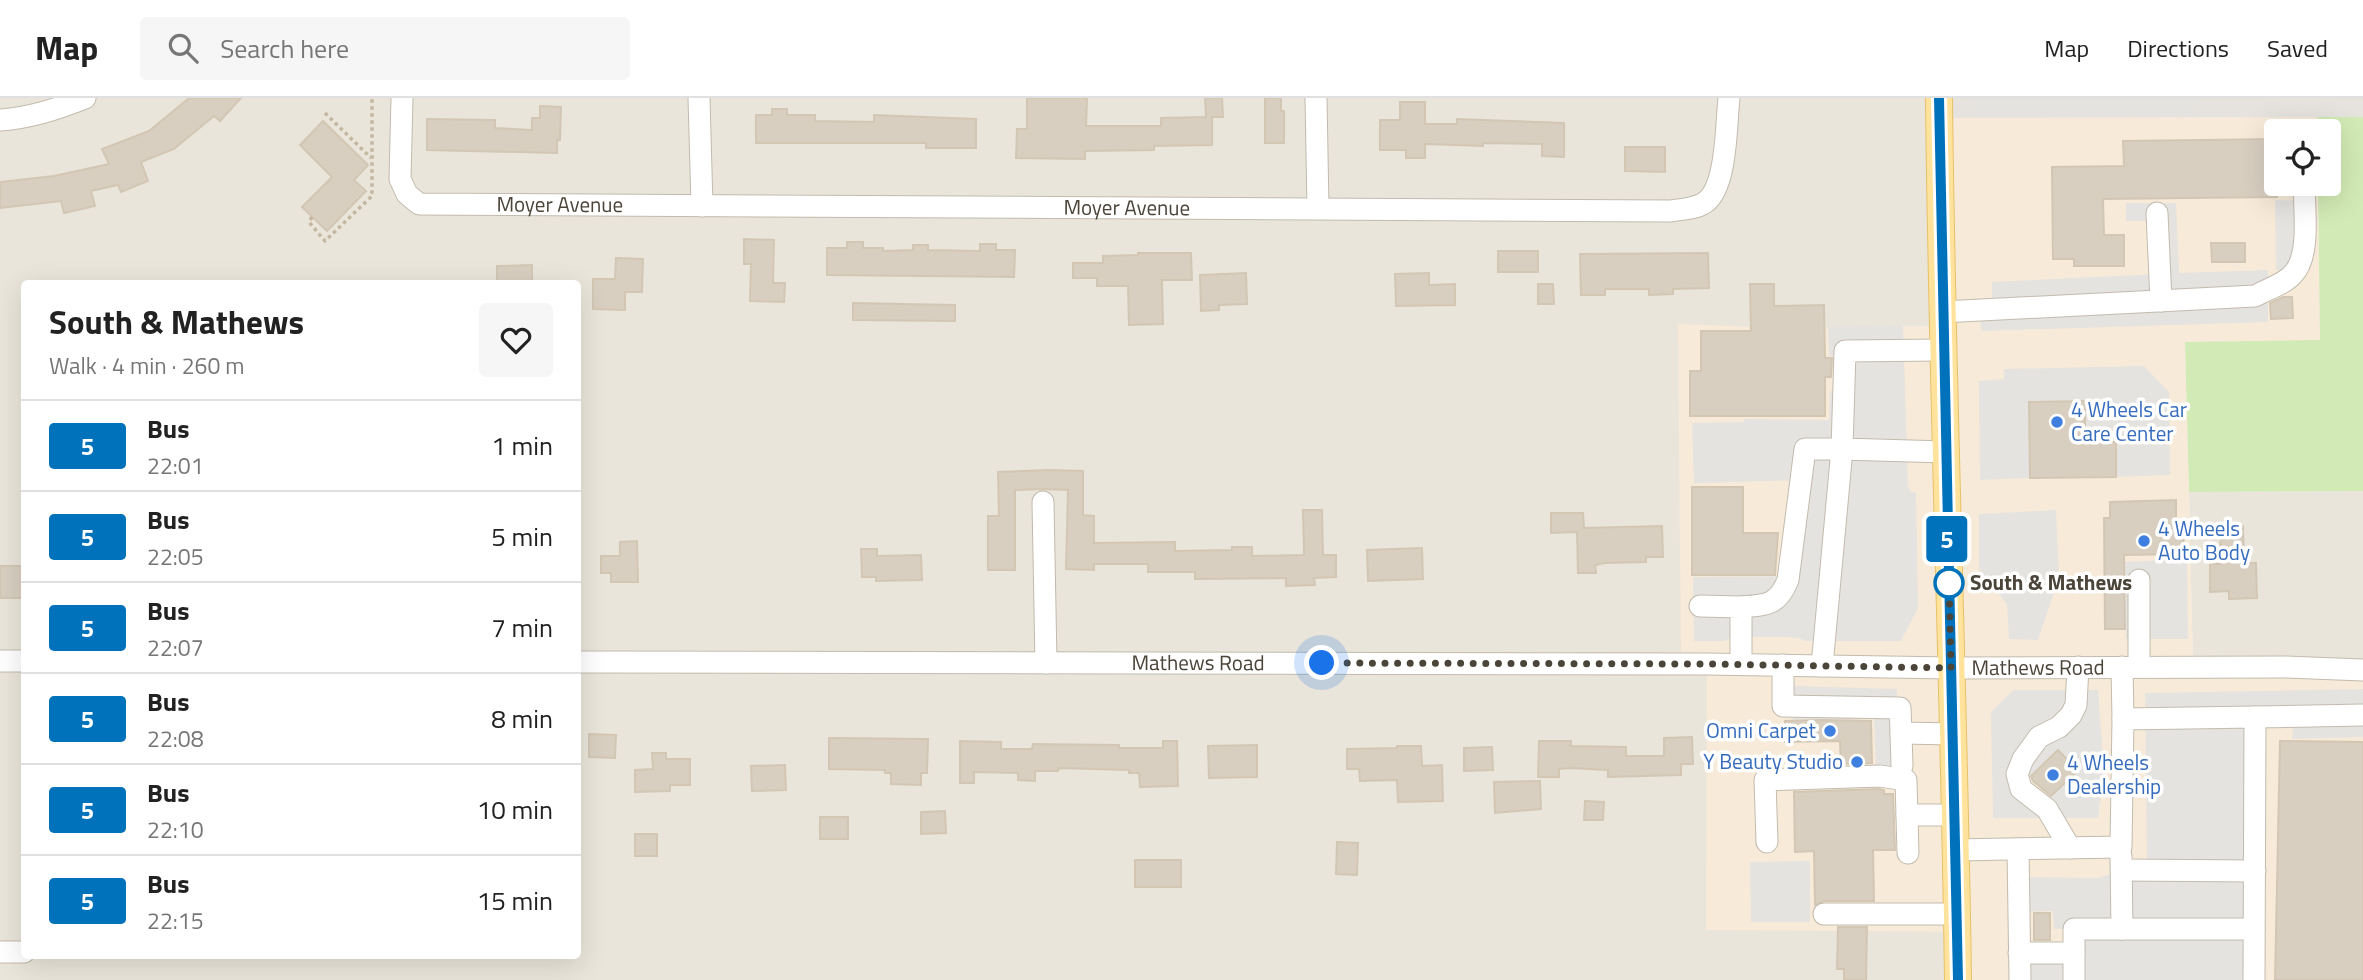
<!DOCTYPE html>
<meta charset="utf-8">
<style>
body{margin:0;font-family:"Titillium Web",sans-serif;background:#f6f6f6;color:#222;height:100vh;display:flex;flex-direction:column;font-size:26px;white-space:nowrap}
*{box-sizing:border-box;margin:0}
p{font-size:23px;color:#767676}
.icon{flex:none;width:38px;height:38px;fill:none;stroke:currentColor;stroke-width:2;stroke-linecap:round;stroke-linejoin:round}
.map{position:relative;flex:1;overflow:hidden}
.drawer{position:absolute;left:21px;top:182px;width:560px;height:679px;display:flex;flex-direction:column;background:#fff;border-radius:7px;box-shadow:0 7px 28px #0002}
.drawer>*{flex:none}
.badge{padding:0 14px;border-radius:5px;font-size:24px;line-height:46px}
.tools{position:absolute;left:2264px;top:21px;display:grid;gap:14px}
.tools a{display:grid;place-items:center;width:77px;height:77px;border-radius:7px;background:#fff;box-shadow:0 7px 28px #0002;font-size:35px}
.you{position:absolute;width:35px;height:35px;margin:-18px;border:5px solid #fff;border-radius:50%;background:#1a73e8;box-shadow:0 0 0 10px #1a73e833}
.map>.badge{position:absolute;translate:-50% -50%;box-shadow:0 0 0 4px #fff}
.round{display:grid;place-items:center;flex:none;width:74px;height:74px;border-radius:7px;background:#f6f6f6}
.head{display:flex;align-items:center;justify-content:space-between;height:119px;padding:0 28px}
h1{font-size:33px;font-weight:700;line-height:52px}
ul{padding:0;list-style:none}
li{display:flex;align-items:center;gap:21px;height:91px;padding:0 28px;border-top:2px solid #e0e0e0}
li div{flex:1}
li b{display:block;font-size:26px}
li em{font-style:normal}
li .badge{min-width:77px;font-weight:700;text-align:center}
header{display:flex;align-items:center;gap:42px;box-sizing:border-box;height:98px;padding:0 35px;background:#fff;border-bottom:2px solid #e0e0e0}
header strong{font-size:33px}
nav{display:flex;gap:38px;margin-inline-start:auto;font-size:24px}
.search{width:490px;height:63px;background:#f6f6f6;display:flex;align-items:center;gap:18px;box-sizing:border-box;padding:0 24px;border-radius:7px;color:#767676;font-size:26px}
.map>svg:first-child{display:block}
.residential{fill:#eae5da;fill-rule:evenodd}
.commercial{fill:#f7ead8}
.industrial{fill:#e6e2dd}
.green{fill:#d2eab5}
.parking{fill:#e5e3e0;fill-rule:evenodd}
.building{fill:#d8cfc1;stroke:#d3c7b4;stroke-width:2}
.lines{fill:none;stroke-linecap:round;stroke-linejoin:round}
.minor-casing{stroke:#c2bbae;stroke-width:23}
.major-casing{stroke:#e6c16a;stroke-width:28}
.path{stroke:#c4b79f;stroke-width:3.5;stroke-dasharray:3.5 3.5;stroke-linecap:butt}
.minor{stroke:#fff;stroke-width:21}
.major{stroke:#ffe39c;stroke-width:26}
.line-casing{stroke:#fff;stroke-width:16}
.line{stroke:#0072bc;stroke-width:10}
.walk{stroke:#4b4439;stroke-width:7;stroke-dasharray:0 12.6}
.shop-dot{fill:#3f7fe0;stroke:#fff;stroke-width:2.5}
.stop-dot{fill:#fff;stroke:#0072bc;stroke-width:3.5}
.labels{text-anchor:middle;stroke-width:7;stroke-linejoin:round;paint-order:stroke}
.street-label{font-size:21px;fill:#4b4439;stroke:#fff}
.shop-label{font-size:21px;fill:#366cbe;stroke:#fff;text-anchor:start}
.stop-label{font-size:21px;font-weight:bold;fill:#4b4439;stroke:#fff;text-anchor:start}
</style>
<header>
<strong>Map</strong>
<div class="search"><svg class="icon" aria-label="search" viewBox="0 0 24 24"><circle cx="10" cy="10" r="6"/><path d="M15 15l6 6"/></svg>Search here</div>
<nav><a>Map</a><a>Directions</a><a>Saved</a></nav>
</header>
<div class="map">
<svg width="2363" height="882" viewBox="0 0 2363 882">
<rect width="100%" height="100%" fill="#f6f3ec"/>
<!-- residential -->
<g class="residential">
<path d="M0,0h1938l4,228 -152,2 161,340 7,312h-1958zM24,186h554v672h-554z"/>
<polygon points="2363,393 2363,572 2193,569 2189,394"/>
</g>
<!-- commercial -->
<polygon class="commercial" points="2317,19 2317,33 2277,33 2277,86 2318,86 2320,243 2185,244 2193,568 2363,572 2363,882 1958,882 1957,834 1706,832 1707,566 1681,566 1678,226 1790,230 1942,228 1939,20"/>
<!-- industrial -->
<polygon class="industrial" points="1939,0 2363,0 2363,19 1939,20"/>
<!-- green -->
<polygon class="green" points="2317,19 2363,19 2363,393 2189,394 2185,244 2320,242 2318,86 2329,86 2329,33 2317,33"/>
<!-- parking -->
<g class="parking">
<polygon points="1974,0 2197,0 2196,19 1975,17"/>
<polygon points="2275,102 2304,103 2297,171 2276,172"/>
<polygon points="2126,105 2176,105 2179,175 2268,172 2268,224 1981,233 1980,213 1992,212 1992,184 2160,176 2157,123 2126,123"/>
<polygon points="1903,228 1908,388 1911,394 1916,395 1918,510 1901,543 1805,543 1799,540 1787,539 1731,539 1725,543 1694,543 1693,479 1797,478 1812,382 1694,385 1692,325 1744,324 1744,321 1829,322 1830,294 1840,285 1839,259 1829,258 1828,229"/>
<polygon points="2144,268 2169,294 2170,377 2116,379 2115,344 2085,344 2084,303 2030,304 2030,380 1980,382 1979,283 2004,281 2004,271"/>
<polygon points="2056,412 2059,480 2038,542 2009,541 2007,506 1979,471 1979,416"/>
<polygon points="2187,461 2188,541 2126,541 2125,464"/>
<polygon points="1793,588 1897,591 1898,669 1876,671 1874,617 1866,616 1865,621 1793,622"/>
<polygon points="2363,591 2363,639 2292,641 2294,618 2255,620 2254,882 2020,882 2019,855 2074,855 2074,831 2054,831 2053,813 2019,814 2018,779 2099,780 2122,772 2147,772 2145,595"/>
<path d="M2013,592h85l6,81 -6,47h-105l-2,-106zM2058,652l20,21 -31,29 -19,-21z"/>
<polygon points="1810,763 1810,824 1751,824 1750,764"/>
</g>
<!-- building -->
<g class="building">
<polygon points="189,0 241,0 220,23 214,18 174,51 141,64 148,83 121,94 118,87 91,93 95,108 64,115 61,103 0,110 0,84 54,78 109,66 102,51 149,33"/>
<polygon points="1027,0 1087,0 1086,28 1161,28 1161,20 1206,19 1205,0 1222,0 1223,19 1212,19 1212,47 1154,48 1154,52 1085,53 1085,61 1016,60 1017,31 1027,31"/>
<polygon points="1265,0 1281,0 1281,13 1284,13 1284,45 1265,45"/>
<polygon points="1400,4 1425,4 1425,26 1457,26 1457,21 1564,25 1564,59 1542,58 1542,46 1483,45 1483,48 1425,46 1425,60 1406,60 1406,52 1380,52 1380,22 1400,22"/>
<polygon points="540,8 561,9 560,42 557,42 557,55 427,52 427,21 495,22 495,30 532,32 532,20 540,20"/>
<polygon points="772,11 787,11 787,17 815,17 815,23 874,24 874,17 976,21 976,50 926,50 926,45 756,45 756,17 772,17"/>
<polygon points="323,23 368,67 354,82 366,93 327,133 302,109 332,79 300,47"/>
<polygon points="2277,41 2277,99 2103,101 2104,137 2124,137 2124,168 2074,168 2074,161 2053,161 2052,69 2124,68 2123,43"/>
<polygon points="1625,49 1665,49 1665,74 1625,73"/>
<polygon points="744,141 774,142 773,185 785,185 784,204 750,203 751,166 744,166"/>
<polygon points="847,144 863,144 863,150 883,150 883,153 913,152 913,147 928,147 928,152 980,153 980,146 996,146 996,152 1015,152 1014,179 827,177 827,150 847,150"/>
<polygon points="2211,145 2245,145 2245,164 2212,164"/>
<rect x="1498" y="153" width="40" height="21"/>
<polygon points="1138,155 1191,155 1192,182 1162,182 1163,226 1129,227 1128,188 1097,188 1097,180 1073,180 1073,165 1103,165 1103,158 1138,157"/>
<polygon points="1708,155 1709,190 1673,191 1673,196 1649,197 1649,191 1605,191 1605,197 1581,197 1580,156"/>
<polygon points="616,160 643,161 642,194 625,194 625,212 593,211 593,181 615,181"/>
<polygon points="532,167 532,186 497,186 497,168"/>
<polygon points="1246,175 1247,206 1219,207 1219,212 1201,213 1200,177"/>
<polygon points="1429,175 1429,187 1455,186 1455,207 1396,208 1395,176"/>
<polygon points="1538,186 1553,186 1554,206 1538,206"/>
<polygon points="1750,186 1774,186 1774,208 1824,207 1825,260 1832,260 1831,279 1825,279 1825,318 1690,318 1690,273 1701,273 1701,233 1751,233"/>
<polygon points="2283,199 2292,199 2293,220 2271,221 2270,205"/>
<polygon points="853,205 955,207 955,223 853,222"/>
<polygon points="2085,303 2085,344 2116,344 2116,379 2030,380 2029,304"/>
<polygon points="1048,372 1083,373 1083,417 1094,418 1094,445 1175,444 1175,453 1232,452 1232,449 1252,449 1252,458 1304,457 1303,412 1322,412 1323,457 1336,457 1336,479 1314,480 1315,487 1286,488 1286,480 1195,481 1195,474 1148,474 1148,466 1094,466 1094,472 1066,471 1068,392 1043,391 1015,392 1015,472 988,472 988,418 999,418 998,374"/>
<polygon points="1692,389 1743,389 1743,435 1778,435 1775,477 1692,477"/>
<polygon points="2176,402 2176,430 2183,430 2184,456 2124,457 2125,531 2105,531 2104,420 2110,420 2110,404"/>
<polygon points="1551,415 1583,415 1584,430 1662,428 1663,459 1646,459 1646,464 1605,465 1595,467 1596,475 1578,475 1577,434 1551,435"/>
<polygon points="2220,428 2243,428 2244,465 2256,465 2257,500 2229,501 2229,493 2210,494 2210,466 2221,466"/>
<polygon points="637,443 638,484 611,484 611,475 601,475 601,458 620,458 620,444"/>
<polygon points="1422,450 1423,481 1368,483 1367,452"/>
<polygon points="861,451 877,451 877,458 921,457 922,482 876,483 876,479 862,479"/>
<rect x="0" y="468" width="24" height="32"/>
<polygon points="1822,622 1871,623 1872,665 1841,666 1840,643 1785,644 1785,623"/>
<polygon points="589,636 616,637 615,660 589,659"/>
<polygon points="1692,639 1693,666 1681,666 1681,677 1608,679 1608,672 1570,670 1559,671 1559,679 1538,679 1539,643 1571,643 1571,648 1626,649 1626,658 1664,658 1664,640"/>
<polygon points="829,640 928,641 927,675 921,675 921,687 891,686 891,675 885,675 885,672 829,671"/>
<polygon points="960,643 1001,644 1001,651 1032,651 1033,646 1119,647 1119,650 1163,650 1163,643 1177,643 1178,688 1140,689 1139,675 1129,675 1129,672 1059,670 1058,673 1035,673 1035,683 1018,682 1018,675 974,674 974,685 960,685"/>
<polygon points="2280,643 2363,644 2363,882 2275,882"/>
<polygon points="1257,647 1257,679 1209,680 1208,648"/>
<polygon points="1397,648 1421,648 1422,668 1442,667 1443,703 1398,704 1397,682 1360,683 1359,671 1347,671 1347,651 1397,650"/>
<polygon points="1492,649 1493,672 1464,673 1464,650"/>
<polygon points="2058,652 2078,673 2051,698 2033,683 2031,678"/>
<polygon points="652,655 666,655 666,661 690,661 690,687 670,687 670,693 635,694 635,672 653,671"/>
<polygon points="785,667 786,692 752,693 751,668"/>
<polygon points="1540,683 1541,711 1495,715 1494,684"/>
<polygon points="1879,691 1884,692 1884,696 1893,696 1895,752 1873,752 1874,803 1824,803 1815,807 1814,753 1795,754 1794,694"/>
<polygon points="1585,703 1604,704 1603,722 1584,722"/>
<polygon points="945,713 946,735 921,736 921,714"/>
<rect x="820" y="719" width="28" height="22"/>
<rect x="635" y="736" width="22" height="22"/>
<polygon points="1337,744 1358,745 1357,777 1336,776"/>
<rect x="1135" y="762" width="46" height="27"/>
<rect x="2034" y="815" width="16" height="27"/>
<polygon points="1838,829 1867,829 1866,882 1844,882 1844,871 1837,871"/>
</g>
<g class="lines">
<defs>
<g id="minor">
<path id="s1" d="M402,0l-2,81 7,15 12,10 1252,7c12,-2 28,-2 37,-11 19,-19 18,-75 21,-102"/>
<polyline points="699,0 702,108"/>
<polyline points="1316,0 1318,110"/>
<path d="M0,22c30,-2 57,-11 85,-22"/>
<polyline points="2157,115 2161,203"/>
<path d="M1942,214l313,-16c12,-7 30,-12 38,-22 18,-18 11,-66 11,-90"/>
<polyline points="1942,252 1845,253 1842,351 1945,354"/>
<polyline points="1043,404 1046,565"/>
<polyline points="1700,508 1741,509 1741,566"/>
<path d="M1741,509c26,-2 37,-2 47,-27l17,-131h37l-20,217"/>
<polyline points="0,563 24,563"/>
<path id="s2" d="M578,564l1129,2 244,4 335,-1 77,3"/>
<polyline points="1783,567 1783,608 1900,610 1901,635 1954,636"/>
<polyline points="2122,569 2123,621"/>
<polyline points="2139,569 2139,482"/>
<polyline points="2255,619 2363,617"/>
<polyline points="1901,635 1902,668"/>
<polyline points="1907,717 1956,717"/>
<polyline points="1767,744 1765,682 1880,678 1906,682 1908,755"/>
<polyline points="2070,750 2047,711 2021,691 2017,676 2023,661 2039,639 2059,629 2071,617 2076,607 2078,569"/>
<polyline points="2018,751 2020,882"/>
<polyline points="1956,752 2121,749 2123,621 2255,619 2254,882"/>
<polyline points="2121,758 2122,831"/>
<polyline points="2122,772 2255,773"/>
<polyline points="1824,816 1957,816"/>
<polyline points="0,854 24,854"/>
<polyline points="2019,855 2074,855"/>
<polyline points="2074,882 2074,831 2254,831"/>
</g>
<path id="major" d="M1939,0c3,294 15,588 19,882"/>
</defs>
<!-- minor casing -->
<use href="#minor" class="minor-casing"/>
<!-- major casing -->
<use href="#major" class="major-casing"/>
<!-- path -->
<g class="path">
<polyline points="325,15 371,60"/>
<polyline points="312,119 309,124 325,143 372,98 372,0"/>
</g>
<!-- minor -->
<use href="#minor" class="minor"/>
<!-- major -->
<use href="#major" class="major"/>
</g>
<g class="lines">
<defs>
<path id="line" d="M1939,0c4,294 14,588 19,882"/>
</defs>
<!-- line casing -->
<use href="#line" class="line-casing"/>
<!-- line -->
<use href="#line" class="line"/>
<!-- walk -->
<polyline class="walk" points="1322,565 1707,566 1951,570 1949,485"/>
</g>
<!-- markers -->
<g class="shop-dot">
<circle cx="2057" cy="324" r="7"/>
<circle cx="2144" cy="443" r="7"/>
<circle cx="1830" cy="633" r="7"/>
<circle cx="1857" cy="664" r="7"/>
<circle cx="2053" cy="677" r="7"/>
</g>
<circle class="stop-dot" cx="1949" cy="485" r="14"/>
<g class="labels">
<!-- street labels -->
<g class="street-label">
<text dy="7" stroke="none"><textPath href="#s1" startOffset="254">Moyer Avenue</textPath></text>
<text dy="7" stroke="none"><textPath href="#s1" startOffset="821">Moyer Avenue</textPath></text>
<text dy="7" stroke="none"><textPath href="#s2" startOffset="620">Mathews Road</textPath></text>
<text dy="7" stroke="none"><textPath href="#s2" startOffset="1460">Mathews Road</textPath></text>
</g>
<!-- shop labels -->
<g class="shop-label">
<text x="2071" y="319">4 Wheels Car<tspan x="2071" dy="24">Care Center</tspan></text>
<text x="2158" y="438">4 Wheels<tspan x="2158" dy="24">Auto Body</tspan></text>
<text x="1816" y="640" text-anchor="end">Omni Carpet</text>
<text x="1843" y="671" text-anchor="end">Y Beauty Studio</text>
<text x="2067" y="672">4 Wheels<tspan x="2067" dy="24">Dealership</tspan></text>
</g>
<!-- stop labels -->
<g class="stop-label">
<text x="1970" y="492">South &amp; Mathews</text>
</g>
</g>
</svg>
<div class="tools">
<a><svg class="icon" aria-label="locate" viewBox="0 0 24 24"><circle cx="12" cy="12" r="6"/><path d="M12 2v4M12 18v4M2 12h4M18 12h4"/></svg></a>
</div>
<div class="you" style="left:1322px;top:565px"></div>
<b class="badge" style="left:1947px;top:441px;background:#0072bc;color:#fff">5</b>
<section class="drawer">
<div class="head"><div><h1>South &amp; Mathews</h1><p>Walk · 4 min · 260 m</p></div><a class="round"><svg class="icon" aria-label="heart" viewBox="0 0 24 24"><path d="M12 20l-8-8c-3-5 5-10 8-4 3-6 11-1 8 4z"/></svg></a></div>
<ul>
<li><span class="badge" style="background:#0072bc;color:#fff">5</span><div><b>Bus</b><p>22:01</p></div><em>1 min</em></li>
<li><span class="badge" style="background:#0072bc;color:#fff">5</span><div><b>Bus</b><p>22:05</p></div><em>5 min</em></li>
<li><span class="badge" style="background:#0072bc;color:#fff">5</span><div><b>Bus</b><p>22:07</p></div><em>7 min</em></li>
<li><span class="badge" style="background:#0072bc;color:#fff">5</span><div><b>Bus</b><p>22:08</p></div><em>8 min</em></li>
<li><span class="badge" style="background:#0072bc;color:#fff">5</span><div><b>Bus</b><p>22:10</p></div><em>10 min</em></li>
<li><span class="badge" style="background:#0072bc;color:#fff">5</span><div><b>Bus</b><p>22:15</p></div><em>15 min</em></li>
</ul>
</section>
</div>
